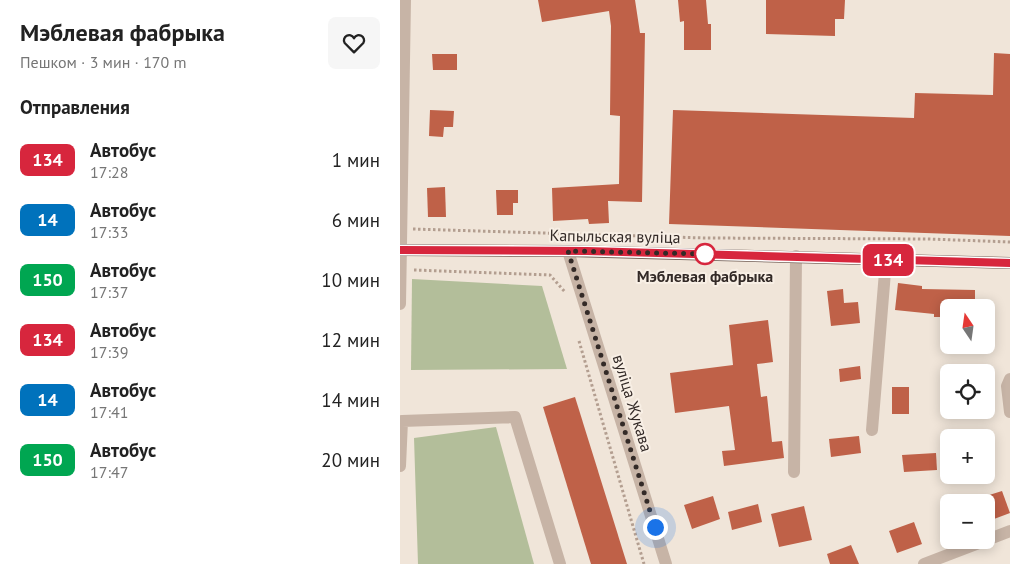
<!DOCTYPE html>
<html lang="ru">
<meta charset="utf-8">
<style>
body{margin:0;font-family:"PT Sans",sans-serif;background:#f6f6f6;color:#222;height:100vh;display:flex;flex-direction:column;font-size:19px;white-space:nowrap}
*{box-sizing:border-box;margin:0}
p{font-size:16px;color:#767676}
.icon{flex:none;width:28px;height:28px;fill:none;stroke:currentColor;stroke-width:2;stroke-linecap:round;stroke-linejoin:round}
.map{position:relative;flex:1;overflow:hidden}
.side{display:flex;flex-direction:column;background:#fff;width:400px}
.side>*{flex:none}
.badge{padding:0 10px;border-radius:8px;font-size:18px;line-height:32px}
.needle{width:32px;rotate:347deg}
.tools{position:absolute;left:540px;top:299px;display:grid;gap:10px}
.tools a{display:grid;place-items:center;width:55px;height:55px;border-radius:8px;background:#fff;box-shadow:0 2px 12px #0003;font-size:25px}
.you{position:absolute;width:25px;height:25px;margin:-12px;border:4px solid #fff;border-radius:50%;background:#1a73e8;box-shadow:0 0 0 8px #1a73e833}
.map>.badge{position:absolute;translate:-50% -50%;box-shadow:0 0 0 2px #fff}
h2{padding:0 20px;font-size:19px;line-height:45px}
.round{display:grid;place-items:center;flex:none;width:52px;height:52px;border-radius:8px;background:#f6f6f6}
.summary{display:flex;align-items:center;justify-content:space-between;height:85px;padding:0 20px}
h1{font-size:24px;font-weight:800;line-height:38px}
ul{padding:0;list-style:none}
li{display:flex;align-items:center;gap:15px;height:60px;padding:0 20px}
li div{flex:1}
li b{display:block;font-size:19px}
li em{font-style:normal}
li .badge{min-width:55px;font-weight:700;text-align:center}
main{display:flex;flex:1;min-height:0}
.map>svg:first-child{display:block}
.green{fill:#b3be9a}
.building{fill:#bf6148}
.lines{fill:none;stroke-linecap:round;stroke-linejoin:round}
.path{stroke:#b39e90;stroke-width:3;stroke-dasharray:2.5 2.5;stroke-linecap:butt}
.minor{stroke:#c7b4a6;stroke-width:12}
.major{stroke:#756158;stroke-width:12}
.line-casing{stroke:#fff;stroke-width:11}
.line{stroke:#d7263d;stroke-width:8}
.walk{stroke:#332a27;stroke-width:5;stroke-dasharray:0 9}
.stop-dot{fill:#fff;stroke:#d7263d;stroke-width:2.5}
.labels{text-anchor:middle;stroke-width:4;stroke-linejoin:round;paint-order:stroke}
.street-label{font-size:16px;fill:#332a27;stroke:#f8efe5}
.stop-label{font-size:16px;font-weight:bold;fill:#332a27;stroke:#f8efe5}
</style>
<main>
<section class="side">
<div class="summary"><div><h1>Мэблевая фабрыка</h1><p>Пешком · 3 мин · 170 m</p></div><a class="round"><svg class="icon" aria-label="heart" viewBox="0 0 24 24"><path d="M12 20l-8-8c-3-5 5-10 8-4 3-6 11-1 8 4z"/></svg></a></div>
<h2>Отправления</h2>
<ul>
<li><span class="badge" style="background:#d7263d;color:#fff">134</span><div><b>Автобус</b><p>17:28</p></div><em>1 мин</em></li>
<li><span class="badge" style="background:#0072bc;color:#fff">14</span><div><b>Автобус</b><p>17:33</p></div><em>6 мин</em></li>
<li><span class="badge" style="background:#00a651;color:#fff">150</span><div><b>Автобус</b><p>17:37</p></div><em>10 мин</em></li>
<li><span class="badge" style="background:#d7263d;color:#fff">134</span><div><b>Автобус</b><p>17:39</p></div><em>12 мин</em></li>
<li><span class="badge" style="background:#0072bc;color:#fff">14</span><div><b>Автобус</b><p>17:41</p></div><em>14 мин</em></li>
<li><span class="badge" style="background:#00a651;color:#fff">150</span><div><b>Автобус</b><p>17:47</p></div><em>20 мин</em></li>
</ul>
</section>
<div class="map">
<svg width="610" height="564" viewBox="0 0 610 564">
<rect width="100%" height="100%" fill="#f0e5d9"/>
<!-- green -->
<g class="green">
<polygon points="12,279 142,286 167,369 11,370"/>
<polygon points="96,427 134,564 18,564 14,438"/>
</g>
<!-- building -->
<g class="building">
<polygon points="138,0 235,0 240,33 245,33 242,202 208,201 209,223 189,224 188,219 153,221 152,188 219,184 220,116 210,115 211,26 209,11 142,22"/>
<polygon points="278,0 306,0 308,24 311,24 311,50 284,50 284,21 280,22"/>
<polygon points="366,0 445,0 444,19 435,19 435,36 366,34"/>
<polygon points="594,53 610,54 610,236 269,224 273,110 514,118 515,93 593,95"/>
<polygon points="32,54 57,54 57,70 33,70"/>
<polygon points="30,110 54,111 53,127 44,127 43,137 29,136"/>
<polygon points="45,187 46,217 28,217 27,188"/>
<polygon points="96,190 118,190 118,203 113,203 113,215 97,215"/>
<polygon points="498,283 522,286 522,289 575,290 575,308 549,308 549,317 534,317 534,314 495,310"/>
<polygon points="443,289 444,303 458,302 460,323 431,326 427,291"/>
<polygon points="368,320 373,362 357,364 361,397 367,396 372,442 382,441 384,458 324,466 322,451 335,450 329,406 275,413 270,373 333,365 329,325"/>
<polygon points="460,366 461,379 440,382 439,369"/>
<rect x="492" y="387" width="17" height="27"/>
<polygon points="175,397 227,564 191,564 143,407"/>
<polygon points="459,436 461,453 431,457 429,439"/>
<polygon points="536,453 537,470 504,472 502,455"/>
<polygon points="602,491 610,513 586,522 586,496"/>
<polygon points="313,496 320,519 292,529 284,505"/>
<polygon points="358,504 362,522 332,530 328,512"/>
<polygon points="404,506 412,540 379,547 371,514"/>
<polygon points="514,522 522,544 497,553 489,531"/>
<polygon points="451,545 459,564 430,564 427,554"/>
</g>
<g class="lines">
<!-- path -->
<g class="path">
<polyline points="13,229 305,238 529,239 610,242"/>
<polyline points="14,270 150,275 165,292"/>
<polyline points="179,341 244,564"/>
</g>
<!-- minor -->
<g class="minor">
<polyline points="168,251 266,564"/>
<polyline points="0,304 5,0"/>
<polyline points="610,379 607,386 610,412"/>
<polyline points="472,430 486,260"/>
<polyline points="0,466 2,421 115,417 160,564"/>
<polyline points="394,472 396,256"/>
<polyline points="524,564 610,531"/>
</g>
<!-- major -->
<polyline class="major" points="0,250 168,251 610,263"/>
</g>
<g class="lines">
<defs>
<polyline id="line" points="0,250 187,251 610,263"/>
</defs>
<!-- line casing -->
<use href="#line" class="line-casing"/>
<!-- line -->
<use href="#line" class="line"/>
<!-- walk -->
<polyline class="walk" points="255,527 168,251 305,254"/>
</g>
<!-- markers -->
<circle class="stop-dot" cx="305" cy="254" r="10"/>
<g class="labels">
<!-- street labels -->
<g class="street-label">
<text transform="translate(215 236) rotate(1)" y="6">Капыльская вуліца</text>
<text transform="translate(233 403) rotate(73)" y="6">вуліца Жукава</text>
</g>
<!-- stop labels -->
<g class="stop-label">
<text x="305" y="282">Мэблевая фабрыка</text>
</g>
</g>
</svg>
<div class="tools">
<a><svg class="needle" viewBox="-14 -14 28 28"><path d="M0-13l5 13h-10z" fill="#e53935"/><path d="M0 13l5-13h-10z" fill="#767676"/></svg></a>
<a><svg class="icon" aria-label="locate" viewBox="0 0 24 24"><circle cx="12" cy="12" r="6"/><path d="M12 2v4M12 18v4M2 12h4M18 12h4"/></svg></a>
<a>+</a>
<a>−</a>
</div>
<div class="you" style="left:255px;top:527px"></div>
<b class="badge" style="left:488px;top:260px;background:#d7263d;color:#fff">134</b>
</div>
</main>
